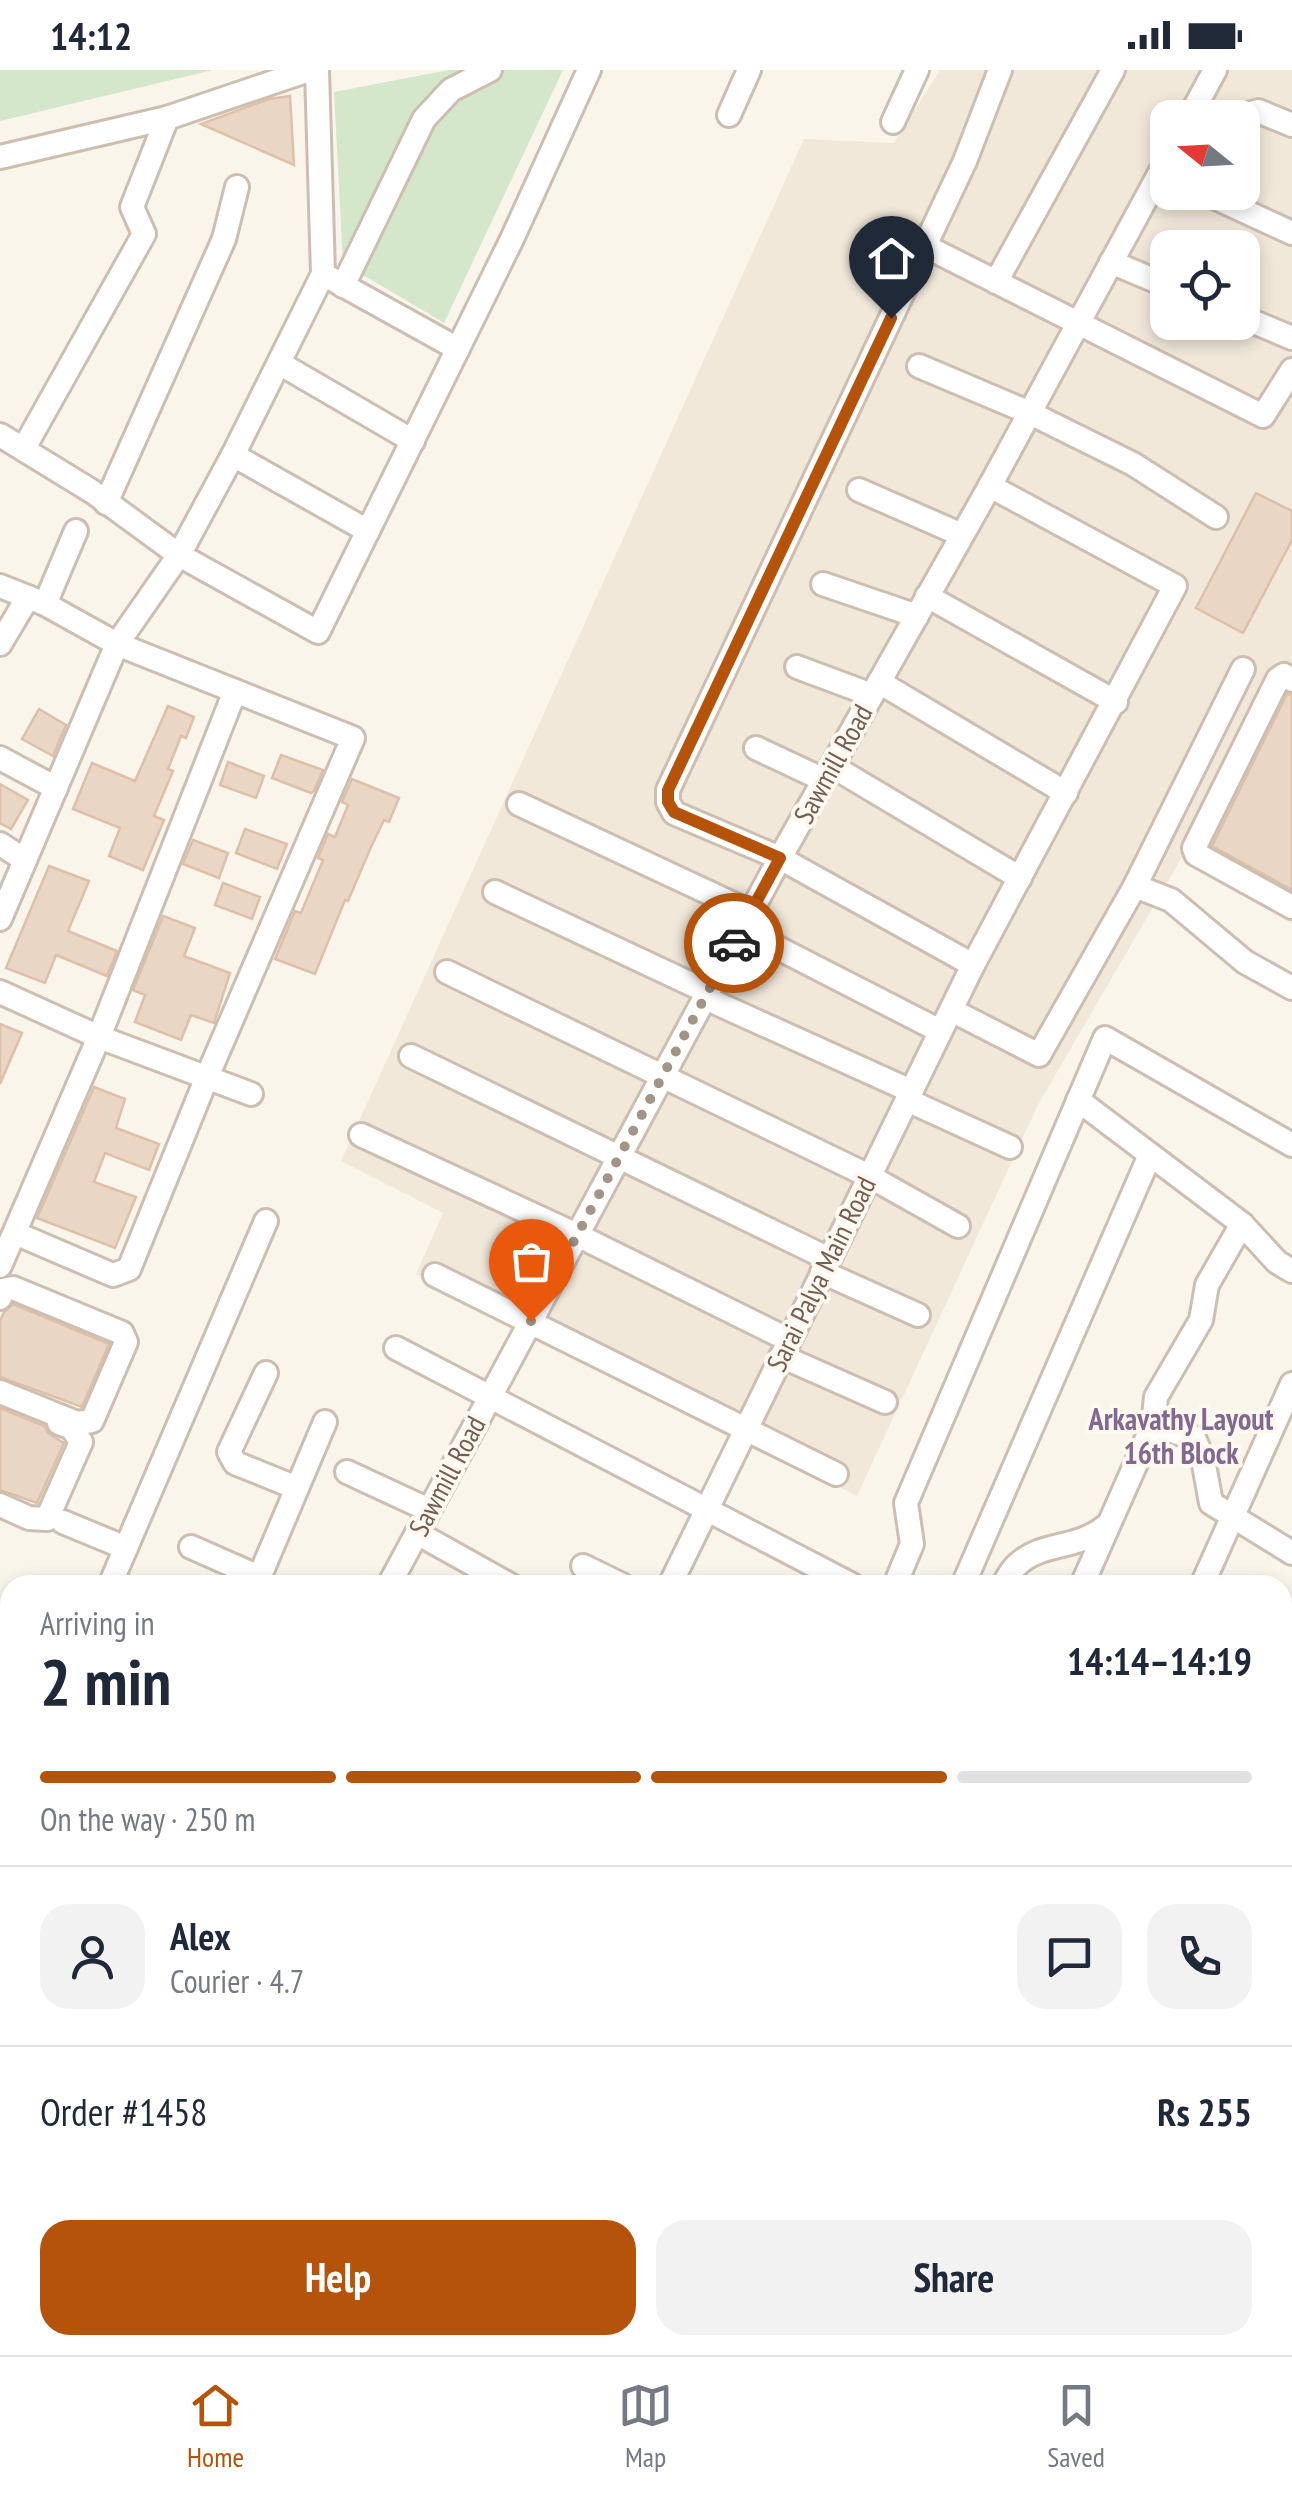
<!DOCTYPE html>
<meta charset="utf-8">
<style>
:root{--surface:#fff;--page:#f2f2f3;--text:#1f2937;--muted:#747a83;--line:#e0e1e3;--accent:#b45309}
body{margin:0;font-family:"PT Sans Narrow",sans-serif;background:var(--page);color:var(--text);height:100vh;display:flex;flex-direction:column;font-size:38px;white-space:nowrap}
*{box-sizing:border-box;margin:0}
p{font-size:32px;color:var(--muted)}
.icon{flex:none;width:55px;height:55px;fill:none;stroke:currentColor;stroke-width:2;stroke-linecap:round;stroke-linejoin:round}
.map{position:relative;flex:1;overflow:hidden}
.details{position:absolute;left:0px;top:1505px;width:1292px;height:780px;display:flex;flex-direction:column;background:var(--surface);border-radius:30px 30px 0 0;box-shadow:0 5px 15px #0003}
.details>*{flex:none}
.needle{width:65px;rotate:288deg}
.tools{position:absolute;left:1150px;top:30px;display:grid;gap:20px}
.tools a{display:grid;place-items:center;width:110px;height:110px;border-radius:20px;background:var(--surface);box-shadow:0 5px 15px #0003;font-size:50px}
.pin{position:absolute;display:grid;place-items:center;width:85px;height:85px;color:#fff;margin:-102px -42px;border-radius:50% 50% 50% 0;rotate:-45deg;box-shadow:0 0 10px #0007}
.pin .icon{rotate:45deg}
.courier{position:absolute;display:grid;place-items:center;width:100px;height:100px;margin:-50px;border:8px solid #b45309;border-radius:50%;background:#fff;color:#222;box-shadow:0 2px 12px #0007}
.headline em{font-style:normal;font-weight:700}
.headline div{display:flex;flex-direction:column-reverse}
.headline{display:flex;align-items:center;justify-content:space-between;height:170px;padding:0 40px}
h1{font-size:65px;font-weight:700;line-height:75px}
.bar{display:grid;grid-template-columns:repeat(4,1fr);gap:15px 10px;align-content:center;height:120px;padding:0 40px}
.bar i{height:12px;border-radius:8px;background:var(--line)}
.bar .selected{background:var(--accent)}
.bar p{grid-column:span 4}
.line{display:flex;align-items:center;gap:25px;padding:0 40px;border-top:2px solid var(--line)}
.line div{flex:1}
.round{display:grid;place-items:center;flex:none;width:105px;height:105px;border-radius:30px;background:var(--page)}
.button{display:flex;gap:20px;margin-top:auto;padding:20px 40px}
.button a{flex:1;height:115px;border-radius:30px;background:var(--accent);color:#fff;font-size:40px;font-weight:700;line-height:115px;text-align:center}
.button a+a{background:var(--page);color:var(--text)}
.status{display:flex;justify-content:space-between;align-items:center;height:70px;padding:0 50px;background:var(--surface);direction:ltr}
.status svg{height:28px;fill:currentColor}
.dock{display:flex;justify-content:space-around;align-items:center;height:140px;border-top:2px solid var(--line);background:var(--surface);font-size:28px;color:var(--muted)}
.dock a{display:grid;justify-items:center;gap:5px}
.dock .selected{color:var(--accent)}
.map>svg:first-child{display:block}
.residential{fill:#f1e8da;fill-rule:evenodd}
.grass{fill:#d4e7cb}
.building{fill:#ead6c4;stroke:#ddc0a8;stroke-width:2.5}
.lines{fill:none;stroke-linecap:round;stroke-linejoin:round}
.street-casing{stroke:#ccbfb2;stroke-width:28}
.street{stroke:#fff;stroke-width:22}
.done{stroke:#a29487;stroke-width:10;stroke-dasharray:0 18}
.route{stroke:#b45309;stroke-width:12}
.labels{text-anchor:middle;stroke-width:8;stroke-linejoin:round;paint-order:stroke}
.street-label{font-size:28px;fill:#735f51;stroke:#fdf9f1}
.neighbourhood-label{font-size:30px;font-weight:bold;fill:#84698e;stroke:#fdf9f1}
</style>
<div class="status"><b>14:12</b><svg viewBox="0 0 49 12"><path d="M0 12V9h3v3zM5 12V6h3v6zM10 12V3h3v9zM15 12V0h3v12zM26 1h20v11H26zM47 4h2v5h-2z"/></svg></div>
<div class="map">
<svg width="1292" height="2285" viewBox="0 0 1292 2285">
<rect width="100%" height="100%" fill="#faf5eb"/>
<path class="residential" d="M940 0H1292V854L1182 787 1038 1035 857 1426 416 1204 443 1143 341 1091 804 69 894 73ZM1168 48H1242V122H1168ZM1168 178H1242V252H1168Z"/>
<g class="grass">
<path d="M0 0H213L0 51Z"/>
<path d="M449 0H563L444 253 343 193 334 22Z"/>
</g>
<g class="building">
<path d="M290 26 294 95 201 54 269 29Z"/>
<path d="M1256 423 1292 441V470L1243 563 1196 538Z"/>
<path d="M1287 624 1292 625V820L1212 776Z"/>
<path d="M168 636 194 647 186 668 181 666 168 699 173 701 154 746 164 750 143 800 109 786 120 758 73 739 92 693 135 711Z"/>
<path d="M39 639 66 655 53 686 22 669Z"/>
<path d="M281 685 323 700 314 721 311 723 272 708Z"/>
<path d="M228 692 264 706 256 728 220 715Z"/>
<path d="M352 709 399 728 389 752 384 750 371 777 348 831 345 830 315 904 275 889 295 841 301 843 323 790 318 788 328 764 335 767 348 735 342 732Z"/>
<path d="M0 714 28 730 11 759 0 753Z"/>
<path d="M245 759 287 774 277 799 236 783Z"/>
<path d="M193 770 228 783 219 808 183 794Z"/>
<path d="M49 796 89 811 68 861 117 881 107 906 56 885 45 913 6 898Z"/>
<path d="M223 813 260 827 252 849 215 835Z"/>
<path d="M163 846 195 858 184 886 230 903 214 953 191 945 181 970 135 952 145 925 133 920Z"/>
<path d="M0 954 22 963 0 1014Z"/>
<path d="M94 1017 125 1029 116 1058 159 1074 149 1100 105 1083 94 1112 136 1127 115 1178 37 1148Z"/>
<path d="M13 1234 109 1274 82 1337 0 1307V1251L4 1242Z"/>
<path d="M0 1338 44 1356 48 1363 64 1373 37 1433 0 1420Z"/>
</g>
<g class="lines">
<defs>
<g id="street">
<path d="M1191 44 1242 46 1258 41 1292 55"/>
<path d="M729 45 749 0"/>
<path d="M1189 48 1215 0"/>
<path d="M893 52 917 0"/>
<path d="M0 87 167 48 309 0"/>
<path d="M1203 122 1292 163"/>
<path d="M925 176 1263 346 1292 300"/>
<path d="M1111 192 1168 216"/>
<path d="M330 208 458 279"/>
<path d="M996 212 1113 0"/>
<path d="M343 216 424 49 451 20 490 0"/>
<path d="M1242 247 1292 268"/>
<path d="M279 293 413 371"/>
<path d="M919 296 1030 343 1133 394 1216 447"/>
<path d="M0 365 93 422 179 485 318 562 512 169 589 0"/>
<path d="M24 378 144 164 132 137 167 48"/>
<path d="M233 385 368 461"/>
<path d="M859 420 962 465"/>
<path d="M106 433 224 169 237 117"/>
<path d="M823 514 917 546"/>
<path d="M0 516 45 534 117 574 353 668 207 1007 129 1199 113 1205 15 1163"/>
<path d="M927 526 1116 632"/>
<path d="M45 534 76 461"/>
<path d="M0 574 28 527"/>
<path d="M797 597 872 625"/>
<path d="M1292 610 1284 605 1278 609 1194 778 1196 784 1292 837"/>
<path d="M879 612 1066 723"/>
<path d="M756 678 824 710"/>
<path d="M0 688 56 718"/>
<path d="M832 696 1020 808"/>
<path d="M519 734 750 842"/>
<path d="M0 774 25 790"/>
<path d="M1135 816 1171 830 1245 892 1292 918"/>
<path d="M495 822 708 922"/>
<path d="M0 849 117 574 179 485 233 385 323 204 317 0"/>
<path d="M741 859 940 961"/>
<path d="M973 895 780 788 674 743 668 732V720L965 91 1000 0"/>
<path d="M447 902 869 1106 958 1156"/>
<path d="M0 922 99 967 251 1024"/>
<path d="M705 928 911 1021"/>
<path d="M951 940 1039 985 1135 816 1243 599"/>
<path d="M411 986 829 1189"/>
<path d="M907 1030 1010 1077"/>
<path d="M1078 1030 1242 1154 1277 1192 1292 1201"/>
<path d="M361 1065 577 1165 789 1270"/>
<path d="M0 1196 99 967 235 621"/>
<path d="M822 1202 918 1245"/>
<path d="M435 1205 836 1404"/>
<path d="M0 1228 3 1220 13 1218 122 1263 126 1272 92 1351 77 1353 0 1322"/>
<path d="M396 1278 852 1515"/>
<path d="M781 1286 885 1332"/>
<path d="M266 1303 229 1382 235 1393 297 1418"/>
<path d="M1153 1355 1194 1368 1203 1389 1211 1433 1292 1483"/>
<path d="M347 1402 429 1440"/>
<path d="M0 1435 29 1448 47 1449 81 1372 72 1358 59 1353"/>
<path d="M63 1452 126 1478"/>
<path d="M417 1463 510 1515"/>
<path d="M191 1477 259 1507"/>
<path d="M583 1496 622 1515"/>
<path d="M110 1515 266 1151"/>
<path d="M256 1515 325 1352"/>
<path d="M389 1515 780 788 990 416 1168 88"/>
<path d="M670 1515 973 895 1175 516 990 416"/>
<path d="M895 1515 912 1474 906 1433 1105 968 1292 1075"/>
<path d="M963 1515 1150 1085"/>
<path d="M1003 1515C1007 1509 1011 1500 1017 1495 1042 1471 1078 1480 1106 1456"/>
<path d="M1082 1515 1153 1355 1156 1327 1201 1250 1207 1215 1242 1154"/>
<path d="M1202 1515 1292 1314"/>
<path d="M0 1595 10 1599"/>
<path d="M1282 1629 1292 1608"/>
<path d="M0 1699 10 1703"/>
<path d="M0 1764 10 1742"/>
<path d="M1282 1869 1292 1878"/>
<path d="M0 1930 10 1934"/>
<path d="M1282 1991 1292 1996"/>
<path d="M0 2018 10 2024"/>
<path d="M0 2121 10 2127"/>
<path d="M1282 2206 1292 2212"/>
<path d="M0 2237 10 2217"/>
<path d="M10 2275 30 2285"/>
<path d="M276 2275 291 2285"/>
<path d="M1211 2275 1226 2285"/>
<path d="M842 2279 853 2285"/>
<path d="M117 2285 122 2275"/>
<path d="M422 2285 426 2275"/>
<path d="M978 2285 983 2275"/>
</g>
</defs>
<use href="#street" class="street-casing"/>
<use href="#street" class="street"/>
</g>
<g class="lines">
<path class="done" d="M531 1251 734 873"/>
<path class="route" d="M734 873 780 788 674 742 668 732V720L891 248"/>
</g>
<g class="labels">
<g class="street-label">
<text transform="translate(833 694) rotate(-61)" y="10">Sawmill Road</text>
<text transform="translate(821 1204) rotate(-64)" y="10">Sarai Palya Main Road</text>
<text transform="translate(447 1406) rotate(-62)" y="10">Sawmill Road</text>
</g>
<g class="neighbourhood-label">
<text x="1181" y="1360">Arkavathy Layout<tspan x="1181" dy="34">16th Block</tspan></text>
</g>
</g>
</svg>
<div class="tools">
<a><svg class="needle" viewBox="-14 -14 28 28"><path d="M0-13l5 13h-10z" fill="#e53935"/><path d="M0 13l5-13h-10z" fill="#747a83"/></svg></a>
<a><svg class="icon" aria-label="locate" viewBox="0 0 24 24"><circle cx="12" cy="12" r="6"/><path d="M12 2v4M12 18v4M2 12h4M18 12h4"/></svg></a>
</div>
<div class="pin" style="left:531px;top:1251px;background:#ea580c"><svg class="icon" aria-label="bag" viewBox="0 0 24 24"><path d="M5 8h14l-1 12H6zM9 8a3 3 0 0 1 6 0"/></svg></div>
<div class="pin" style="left:891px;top:248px;background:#1f2937"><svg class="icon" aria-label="home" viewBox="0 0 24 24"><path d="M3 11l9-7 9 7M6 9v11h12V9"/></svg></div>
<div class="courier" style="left:734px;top:873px"><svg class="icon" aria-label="car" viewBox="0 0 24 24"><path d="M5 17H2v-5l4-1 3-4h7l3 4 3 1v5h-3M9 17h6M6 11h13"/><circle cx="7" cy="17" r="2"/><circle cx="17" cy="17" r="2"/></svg></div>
<section class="details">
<div class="headline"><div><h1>2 min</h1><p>Arriving in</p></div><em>14:14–14:19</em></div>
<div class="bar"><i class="selected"></i><i class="selected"></i><i class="selected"></i><i></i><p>On the way · 250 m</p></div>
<div class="line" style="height:180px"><a class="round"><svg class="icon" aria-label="person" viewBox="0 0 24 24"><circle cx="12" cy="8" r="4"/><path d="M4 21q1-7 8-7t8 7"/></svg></a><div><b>Alex</b><p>Courier · 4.7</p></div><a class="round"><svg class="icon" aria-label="chat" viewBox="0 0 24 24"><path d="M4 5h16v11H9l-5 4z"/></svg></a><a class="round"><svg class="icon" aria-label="phone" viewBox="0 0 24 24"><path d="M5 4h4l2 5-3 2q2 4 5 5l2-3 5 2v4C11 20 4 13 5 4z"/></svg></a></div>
<div class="line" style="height:130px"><div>Order #1458</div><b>Rs 255</b></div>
<div class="button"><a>Help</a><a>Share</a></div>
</section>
</div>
<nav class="dock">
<a class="selected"><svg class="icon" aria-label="home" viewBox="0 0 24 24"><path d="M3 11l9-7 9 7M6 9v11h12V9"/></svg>Home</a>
<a><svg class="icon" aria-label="map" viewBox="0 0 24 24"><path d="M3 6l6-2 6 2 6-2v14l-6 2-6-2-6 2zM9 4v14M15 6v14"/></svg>Map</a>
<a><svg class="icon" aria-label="saved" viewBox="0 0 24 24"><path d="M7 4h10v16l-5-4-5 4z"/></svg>Saved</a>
</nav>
